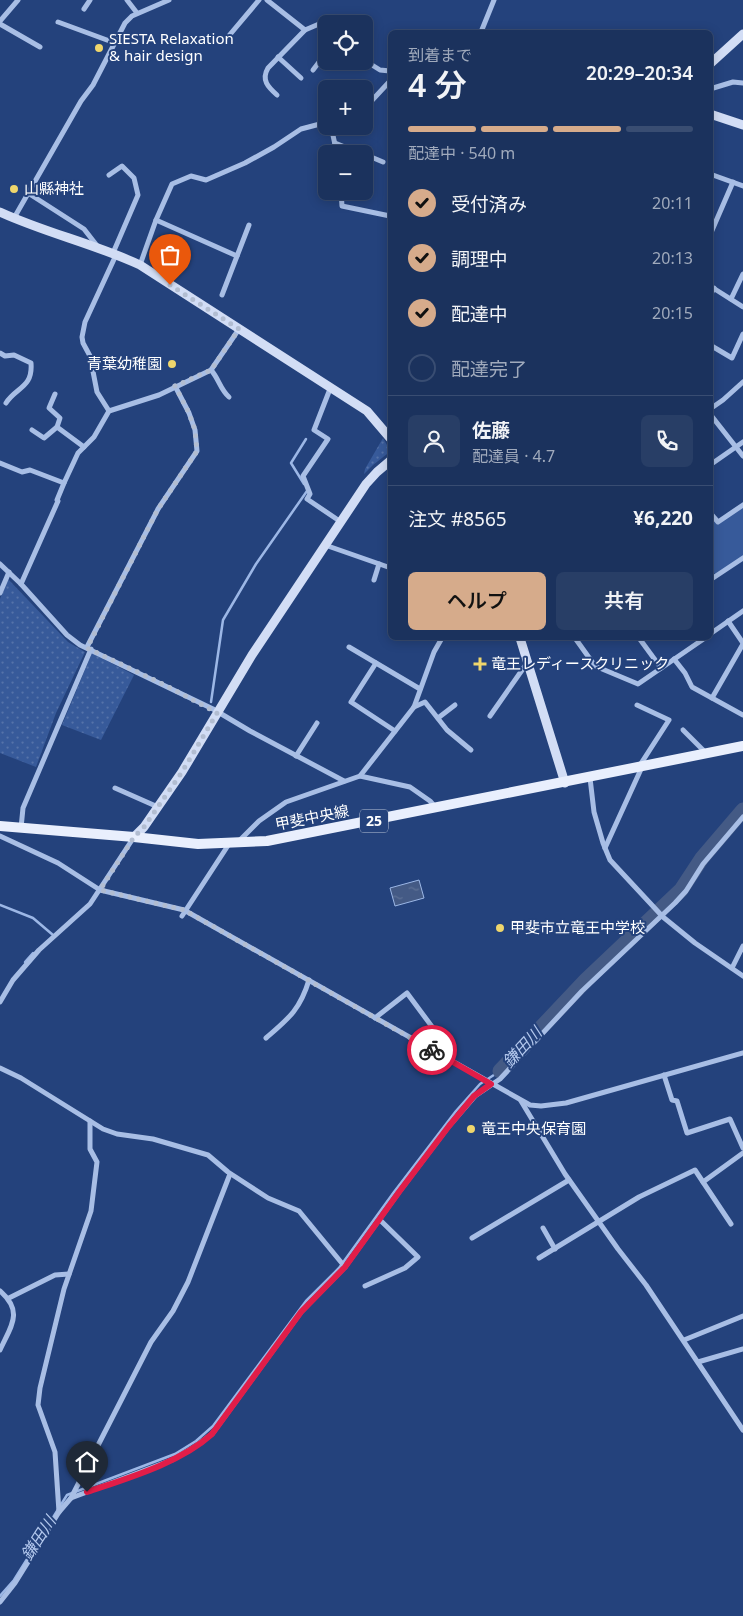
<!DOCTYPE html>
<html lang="ja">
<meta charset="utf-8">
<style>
:root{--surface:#1b325d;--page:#283e66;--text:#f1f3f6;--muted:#a0aabc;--line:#394d72;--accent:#d6ab8b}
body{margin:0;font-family:"Noto Sans","Noto Sans JP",sans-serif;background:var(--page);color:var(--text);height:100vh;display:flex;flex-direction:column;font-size:19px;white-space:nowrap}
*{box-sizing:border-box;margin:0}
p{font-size:16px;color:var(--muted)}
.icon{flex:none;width:28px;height:28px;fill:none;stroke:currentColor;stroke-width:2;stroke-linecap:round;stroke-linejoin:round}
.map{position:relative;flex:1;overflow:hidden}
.details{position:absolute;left:388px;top:30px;width:325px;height:610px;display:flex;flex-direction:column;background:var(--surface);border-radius:8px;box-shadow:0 2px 12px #0003,0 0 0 1px var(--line)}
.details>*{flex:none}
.controls{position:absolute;left:318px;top:15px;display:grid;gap:10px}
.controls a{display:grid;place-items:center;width:55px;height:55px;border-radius:8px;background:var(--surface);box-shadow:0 2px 12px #0003,0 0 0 1px var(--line);font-size:25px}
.pin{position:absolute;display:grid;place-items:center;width:42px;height:42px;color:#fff;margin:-51px -21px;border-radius:50% 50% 50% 0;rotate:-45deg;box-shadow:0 0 5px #0007}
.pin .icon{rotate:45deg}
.courier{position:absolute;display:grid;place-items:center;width:50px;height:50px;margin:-25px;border:4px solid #e11d48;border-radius:50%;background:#fff;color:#222;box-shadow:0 1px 6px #0007}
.head em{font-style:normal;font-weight:600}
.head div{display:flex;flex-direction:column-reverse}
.head{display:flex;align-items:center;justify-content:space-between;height:85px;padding:0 20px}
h1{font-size:32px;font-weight:600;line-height:38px}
.bar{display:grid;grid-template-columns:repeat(4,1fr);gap:8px 5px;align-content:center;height:60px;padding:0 20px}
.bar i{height:6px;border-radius:4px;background:var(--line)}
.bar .selected{background:var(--accent)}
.bar p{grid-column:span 4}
.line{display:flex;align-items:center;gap:12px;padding:0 20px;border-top:1px solid var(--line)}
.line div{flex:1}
.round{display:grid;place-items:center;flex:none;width:52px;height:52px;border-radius:8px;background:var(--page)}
ol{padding:0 20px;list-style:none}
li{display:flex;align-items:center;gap:15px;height:55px}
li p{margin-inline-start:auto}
li .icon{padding:5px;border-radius:50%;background:var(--accent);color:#111;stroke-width:4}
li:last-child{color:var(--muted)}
li i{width:28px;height:28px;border:2px solid var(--line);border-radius:50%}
.primary-button{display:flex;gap:10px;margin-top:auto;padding:10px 20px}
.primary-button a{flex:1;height:58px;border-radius:8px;background:var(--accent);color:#111;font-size:20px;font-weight:600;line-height:58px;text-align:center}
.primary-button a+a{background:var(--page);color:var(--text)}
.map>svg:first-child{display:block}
.grass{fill:url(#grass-dots)}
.park{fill:#375a9a}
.water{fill:url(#water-ripples);stroke:#9cb7e6}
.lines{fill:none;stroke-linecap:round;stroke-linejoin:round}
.stream{stroke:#9cb7e6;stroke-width:2.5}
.river{stroke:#445a85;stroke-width:15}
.street{stroke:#a8bee5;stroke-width:5}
.secondary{stroke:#d2ddf5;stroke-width:9}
.primary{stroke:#e9effd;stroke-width:10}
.done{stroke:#b2bdd1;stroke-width:5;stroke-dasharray:0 9}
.route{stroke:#e11d48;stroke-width:6}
.poi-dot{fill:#efd66c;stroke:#24427c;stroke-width:2}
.labels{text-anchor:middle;stroke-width:4;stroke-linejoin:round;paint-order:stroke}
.shield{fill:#24427c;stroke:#bdc6d8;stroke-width:1}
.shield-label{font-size:14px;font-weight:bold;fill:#fff}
.poi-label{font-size:15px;fill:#fff;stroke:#24427c;text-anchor:start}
.street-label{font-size:15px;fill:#fff;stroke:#24427c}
.water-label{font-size:16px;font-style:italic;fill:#b3c8ed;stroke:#24427c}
</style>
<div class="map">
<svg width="743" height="1616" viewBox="0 0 743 1616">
<defs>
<pattern id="grass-dots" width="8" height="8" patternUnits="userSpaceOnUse" patternTransform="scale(1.25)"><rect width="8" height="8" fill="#375a9a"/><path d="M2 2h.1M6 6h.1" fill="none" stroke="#5573a9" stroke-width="1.8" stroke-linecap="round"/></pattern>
<pattern id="water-ripples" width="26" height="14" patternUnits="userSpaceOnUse" patternTransform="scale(1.25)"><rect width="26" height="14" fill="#445a85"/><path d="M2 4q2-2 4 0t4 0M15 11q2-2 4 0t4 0" fill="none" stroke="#607397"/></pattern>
</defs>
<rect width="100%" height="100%" fill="#24427c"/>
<g class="grass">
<path d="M383 438 387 445V454L373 465 364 474 365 469Z"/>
<path d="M8 579 68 642 85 652 56 713 36 767 0 753V599Z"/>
<path d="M92 653 134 675 101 740 62 725Z"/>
</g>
<path class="park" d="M743 506V556L716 575 710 568V518L717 523Z"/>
<path class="water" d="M419 880 424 898 395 906 390 888Z"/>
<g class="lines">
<g class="stream">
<path d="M304 484 291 463 306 439"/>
<path d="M211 702 223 620 256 564 307 491"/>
<path d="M0 905 33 918 53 935"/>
<path d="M25 962 33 953"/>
<path d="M0 1596 14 1580 67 1495 175 1454 196 1441 213 1426 306 1301 339 1268 394 1192 456 1111 480 1084 500 1071"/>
</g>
<path class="river" d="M500 1071 586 980 681 890 702 858 743 810"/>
<g class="street">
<path d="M127 0 137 13"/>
<path d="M267 0 305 30 319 24 326 30"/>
<path d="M84 9 90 0"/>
<path d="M0 21 18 0"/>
<path d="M58 22 115 43"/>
<path d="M0 24 40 47"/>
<path d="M481 32 494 0"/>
<path d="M227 38 259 0"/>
<path d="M278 57 301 78"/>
<path d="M364 60 380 70 390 71"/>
<path d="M313 70 326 53"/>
<path d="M710 89 733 82 743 83"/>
<path d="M277 95C268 87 261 80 268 68L305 30"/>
<path d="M364 109 390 81"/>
<path d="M331 126 337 154"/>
<path d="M335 143 362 154"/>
<path d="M364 154 383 162"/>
<path d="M710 174 743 186"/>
<path d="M109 175 122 166 134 178 138 195 113 253"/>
<path d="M341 191 342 206 390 216"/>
<path d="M28 193 84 229 98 247"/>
<path d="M14 218 81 101 93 85 125 23 132 16 169 0"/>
<path d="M156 220 237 256"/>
<path d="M710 235 733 182"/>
<path d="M140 265 156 220 172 184 191 176 206 180 245 163 274 147 301 129 320 124 326 125"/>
<path d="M710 286 743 307"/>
<path d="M222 295 249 225"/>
<path d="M710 296 714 288"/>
<path d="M731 299 743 274"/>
<path d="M710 345 732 358 743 334"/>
<path d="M0 353 5 356 14 355 31 363C33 388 16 387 6 403"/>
<path d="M211 370C219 379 220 389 229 397"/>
<path d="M330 389 314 430 328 439 303 476 310 494 307 499 341 522"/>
<path d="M55 394 49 408 60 418 57 427"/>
<path d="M710 409 723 400 743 382"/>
<path d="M109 411 97 392 90 356 83 343 82 337 85 322 116 255"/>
<path d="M710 414 743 456"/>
<path d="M32 430 44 438 57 427 84 447"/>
<path d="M0 463 22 472 30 470 64 483 78 453 94 437 109 411 159 395 211 370 239 329"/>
<path d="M710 465 743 442"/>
<path d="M710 514H711L718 522 743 505"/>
<path d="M325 545 388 567"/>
<path d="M0 564 21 584 67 635 80 645 213 709 250 731 344 781"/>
<path d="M374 580 379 564"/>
<path d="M710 580 743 558"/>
<path d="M21 584 58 501 57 500 64 483"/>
<path d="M0 593 9 572"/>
<path d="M728 621 743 643"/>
<path d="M710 634 743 611"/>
<path d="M575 638 595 666 638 684 705 638"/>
<path d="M639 638 661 668"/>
<path d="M87 647 158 509 197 451 195 430 189 413 175 386"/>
<path d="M349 647 420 689"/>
<path d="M674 659 685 673 692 687 743 715"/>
<path d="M376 663 351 702 395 731"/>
<path d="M712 698 743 644"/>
<path d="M637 705 669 720 640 765"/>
<path d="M414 707 425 702 447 730 471 750"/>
<path d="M490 716 527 663"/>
<path d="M438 718 455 705"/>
<path d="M683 730 707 754"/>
<path d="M296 756 317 723"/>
<path d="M360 776 410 787 430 801 436 808"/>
<path d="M590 778 594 812 603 843 610 860 663 917 695 943 743 976"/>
<path d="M115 788 158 807"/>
<path d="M21 828 23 808 91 649"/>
<path d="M0 836 58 863 100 890 184 910 530 1105 541 1106 566 1103 743 1053"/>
<path d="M239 841 259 821 286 802 360 776 414 707 434 652 442 638"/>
<path d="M605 848 642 767"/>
<path d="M182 916 229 844"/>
<path d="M732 968 743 946"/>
<path d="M0 1002 13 980 39 950 90 904 134 837"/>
<path d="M375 1018 407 993 433 1028 414 1040"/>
<path d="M266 1038C288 1019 300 1010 309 980"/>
<path d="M0 1068 21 1078 103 1129 117 1134 153 1139 208 1155 228 1172 268 1198 299 1211 345 1267"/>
<path d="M664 1075 672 1100 677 1101 687 1133 730 1119 743 1148"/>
<path d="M521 1101 565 1174 618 1249 646 1285 743 1430"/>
<path d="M703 1182 743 1153"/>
<path d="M543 1228 555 1249"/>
<path d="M472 1238 569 1180"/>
<path d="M539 1258 639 1197 695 1170 731 1224"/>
<path d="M365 1286 405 1268 418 1257 379 1219"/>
<path d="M0 1291C24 1312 11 1326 0 1350"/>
<path d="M9 1298 55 1275 69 1274"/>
<path d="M684 1340 743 1316"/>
<path d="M698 1362 743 1349"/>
<path d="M71 1498 151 1342 173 1311 188 1282 230 1174"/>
<path d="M59 1512 55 1452 38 1405 40 1388 64 1289 91 1211 97 1162 90 1149V1121"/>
<path d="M0 1602 15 1583 59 1512 71 1498 172 1460 193 1448 212 1434 301 1312 345 1267 399 1192 449 1126 475 1096 500 1079 582 991 675 903 686 891 703 864 743 817"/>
</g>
<g class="secondary">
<path d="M710 64 743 34"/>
<path d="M710 114 743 125"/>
<path d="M0 212C46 233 95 244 140 265L367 411 390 438"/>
<path d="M520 638 565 783"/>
<path d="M134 837 144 827 182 772 252 655 366 484 377 472 390 461"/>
</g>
<path class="primary" d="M0 826 134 837 198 844 267 841 743 746"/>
</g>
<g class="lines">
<path class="done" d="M170 285 239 329 211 370 175 386 189 413 195 430 197 451 158 509 87 648 165 685 217 713 182 772 144 827 134 837 100 890 184 910 432 1050"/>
<path class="route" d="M87 1492C128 1478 180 1463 212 1434L301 1312 345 1267 399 1192 449 1126 474 1096 491 1084 432 1050"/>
</g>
<g class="poi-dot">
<circle cx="99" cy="48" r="5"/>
<circle cx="14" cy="189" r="5"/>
<circle cx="172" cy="364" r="5"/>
<path d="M477.5 656.5h5v5h5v5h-5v5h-5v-5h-5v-5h5z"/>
<circle cx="500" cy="928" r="5"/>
<circle cx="471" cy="1129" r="5"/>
</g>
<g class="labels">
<rect class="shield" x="360" y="809.5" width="28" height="23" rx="4"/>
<g class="shield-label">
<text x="374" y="826">25</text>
</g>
<g class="poi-label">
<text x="109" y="44">SIESTA Relaxation<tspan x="109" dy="17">&amp; hair design</tspan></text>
<text x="24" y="194">山縣神社</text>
<text x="162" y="369" text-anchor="end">青葉幼稚園</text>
<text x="491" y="669">竜王レディースクリニック</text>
<text x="510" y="933">甲斐市立竜王中学校</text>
<text x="481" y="1134">竜王中央保育園</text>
</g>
<g class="street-label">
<text transform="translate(312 818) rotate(-11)" y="5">甲斐中央線</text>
</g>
<g class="water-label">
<text transform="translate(522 1047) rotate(-47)" y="6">鎌田川</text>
<text transform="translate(38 1538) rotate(-57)" y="6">鎌田川</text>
</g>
</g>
</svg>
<div class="controls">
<a><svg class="icon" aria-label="locate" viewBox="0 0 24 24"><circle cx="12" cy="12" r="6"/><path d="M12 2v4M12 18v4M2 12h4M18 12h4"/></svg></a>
<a>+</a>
<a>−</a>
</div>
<div class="pin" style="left:170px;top:285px;background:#ea580c"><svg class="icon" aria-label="bag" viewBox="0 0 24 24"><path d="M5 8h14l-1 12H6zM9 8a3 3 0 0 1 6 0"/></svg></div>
<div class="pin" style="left:87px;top:1492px;background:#1f2937"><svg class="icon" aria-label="home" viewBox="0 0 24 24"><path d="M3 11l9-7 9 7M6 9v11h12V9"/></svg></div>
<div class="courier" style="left:432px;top:1050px"><svg class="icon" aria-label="bike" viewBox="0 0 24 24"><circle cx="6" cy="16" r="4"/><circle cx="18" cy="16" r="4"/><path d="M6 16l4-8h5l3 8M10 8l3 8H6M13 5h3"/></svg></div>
<section class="details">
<div class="head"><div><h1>4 分</h1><p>到着まで</p></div><em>20:29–20:34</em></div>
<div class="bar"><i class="selected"></i><i class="selected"></i><i class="selected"></i><i></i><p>配達中 · 540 m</p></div>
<ol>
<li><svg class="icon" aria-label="check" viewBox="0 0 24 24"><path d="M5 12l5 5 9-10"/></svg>受付済み<p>20:11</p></li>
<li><svg class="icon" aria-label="check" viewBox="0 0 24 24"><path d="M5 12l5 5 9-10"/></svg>調理中<p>20:13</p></li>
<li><svg class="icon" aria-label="check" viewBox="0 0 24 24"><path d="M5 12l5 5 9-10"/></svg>配達中<p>20:15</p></li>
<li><i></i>配達完了</li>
</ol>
<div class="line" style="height:90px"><a class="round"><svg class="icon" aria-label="person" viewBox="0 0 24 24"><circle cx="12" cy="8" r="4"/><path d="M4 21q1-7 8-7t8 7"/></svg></a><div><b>佐藤</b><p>配達員 · 4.7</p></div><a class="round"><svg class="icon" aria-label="phone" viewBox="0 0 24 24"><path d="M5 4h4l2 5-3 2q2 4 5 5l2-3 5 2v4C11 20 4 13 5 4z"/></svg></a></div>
<div class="line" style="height:65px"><div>注文 #8565</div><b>¥6,220</b></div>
<div class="primary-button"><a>ヘルプ</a><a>共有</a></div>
</section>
</div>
